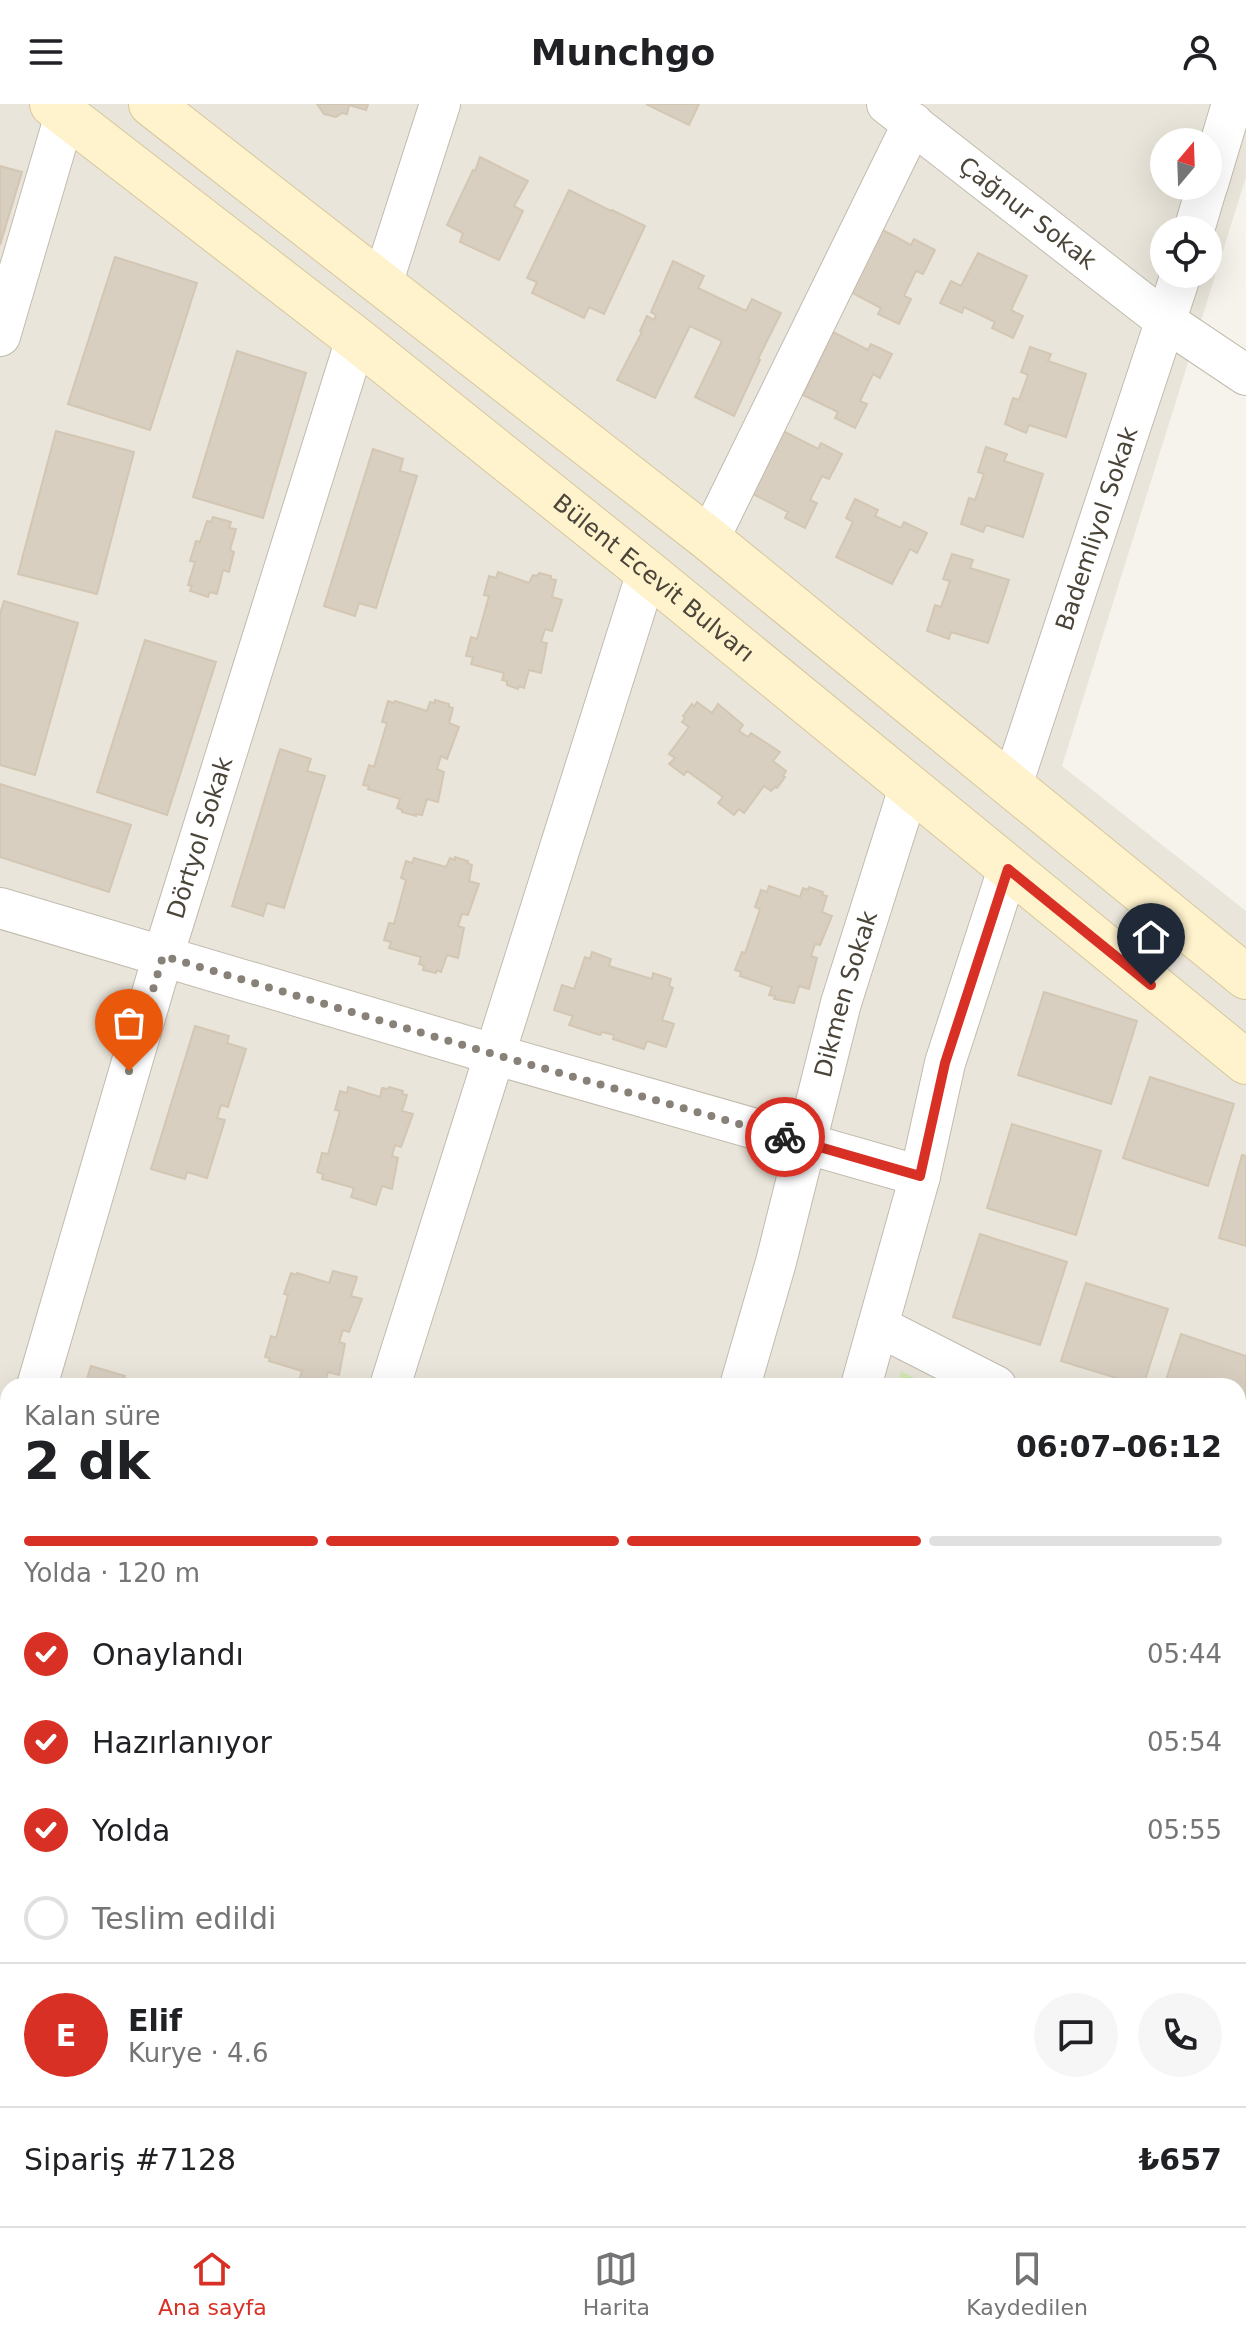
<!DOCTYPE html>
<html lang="tr">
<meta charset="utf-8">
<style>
:root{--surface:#fff;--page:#f6f6f6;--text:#202124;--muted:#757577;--line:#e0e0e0;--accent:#d93025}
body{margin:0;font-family:"DejaVu Sans",sans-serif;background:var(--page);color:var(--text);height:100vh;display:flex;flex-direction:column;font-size:30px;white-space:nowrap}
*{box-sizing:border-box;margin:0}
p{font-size:26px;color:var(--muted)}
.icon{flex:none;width:44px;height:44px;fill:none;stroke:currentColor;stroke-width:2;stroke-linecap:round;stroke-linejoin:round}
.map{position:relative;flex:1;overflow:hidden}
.sheet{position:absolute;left:0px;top:1274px;width:1246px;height:848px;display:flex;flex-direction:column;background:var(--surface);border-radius:24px 24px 0 0;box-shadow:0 8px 32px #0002}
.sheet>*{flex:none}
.needle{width:52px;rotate:19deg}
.tools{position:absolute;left:1150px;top:24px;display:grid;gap:16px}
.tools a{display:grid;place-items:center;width:72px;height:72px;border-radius:50%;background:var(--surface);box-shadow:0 8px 32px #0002;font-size:40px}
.pin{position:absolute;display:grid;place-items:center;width:68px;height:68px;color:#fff;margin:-82px -34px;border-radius:50% 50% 50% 0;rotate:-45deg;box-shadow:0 0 8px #0007}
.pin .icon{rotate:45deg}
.courier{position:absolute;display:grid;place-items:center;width:80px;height:80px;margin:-40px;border:6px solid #d93025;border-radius:50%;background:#fff;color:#222;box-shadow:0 2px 10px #0007}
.summary em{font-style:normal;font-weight:600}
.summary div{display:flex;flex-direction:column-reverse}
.summary{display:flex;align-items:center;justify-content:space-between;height:136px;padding:0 24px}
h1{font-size:52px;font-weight:600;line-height:60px}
.bar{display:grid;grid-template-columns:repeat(4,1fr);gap:12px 8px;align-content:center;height:96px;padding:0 24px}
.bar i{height:10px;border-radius:6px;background:var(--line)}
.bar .on{background:var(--accent)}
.bar p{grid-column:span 4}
.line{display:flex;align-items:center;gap:20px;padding:0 24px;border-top:2px solid var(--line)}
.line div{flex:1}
.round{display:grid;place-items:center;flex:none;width:84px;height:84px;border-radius:42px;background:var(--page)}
ol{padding:0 24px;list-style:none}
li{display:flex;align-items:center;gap:24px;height:88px}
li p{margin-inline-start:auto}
li .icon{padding:8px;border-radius:50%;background:var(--accent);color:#fff;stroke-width:4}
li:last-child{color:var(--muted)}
li i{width:44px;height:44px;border:4px solid var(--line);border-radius:50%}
header{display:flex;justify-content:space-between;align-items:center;height:104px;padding:0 24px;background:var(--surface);font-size:36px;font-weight:600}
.menu{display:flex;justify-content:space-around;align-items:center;height:112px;border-top:2px solid var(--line);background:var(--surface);font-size:22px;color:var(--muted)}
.menu a{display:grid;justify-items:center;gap:4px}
.menu .on{color:var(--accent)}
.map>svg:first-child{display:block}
.residential{fill:#eae5da;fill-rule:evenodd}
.education{fill:#efe8d6}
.green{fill:#d2eab5}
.water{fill:#a9d4f2}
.building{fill:#d8cfc1;stroke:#d3c7b4;stroke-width:2}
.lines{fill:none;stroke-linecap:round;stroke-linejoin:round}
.street-casing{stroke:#c2bbae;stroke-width:42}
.secondary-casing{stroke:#d6c79b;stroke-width:46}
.street{stroke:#fff;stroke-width:40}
.secondary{stroke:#fff3cd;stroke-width:44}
.tram{stroke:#9a9a9a;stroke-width:2}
.done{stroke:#878178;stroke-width:8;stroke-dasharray:0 14.4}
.route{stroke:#d93025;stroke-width:10}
.labels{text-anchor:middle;stroke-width:6;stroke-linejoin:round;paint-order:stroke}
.street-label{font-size:24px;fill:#4b4439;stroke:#fff}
</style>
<header><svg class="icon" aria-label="menu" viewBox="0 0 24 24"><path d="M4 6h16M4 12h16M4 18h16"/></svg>Munchgo<svg class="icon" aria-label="person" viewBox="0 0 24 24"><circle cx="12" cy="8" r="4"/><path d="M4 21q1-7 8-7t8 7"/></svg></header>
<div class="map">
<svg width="1246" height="2122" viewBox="0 0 1246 2122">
<rect width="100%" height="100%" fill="#f6f3ec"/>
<path class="residential" d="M0 0H1246V73L1062 662 1246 807V2122H0ZM1164 38H1208V82H1164ZM1164 126H1208V170H1164ZM8 1282H1238V2114H8Z"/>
<path class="education" d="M173 2114H443L441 2122H197Z"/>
<g class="green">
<path d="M901 1267 930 1282H897Z"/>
<path d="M1238 1445 1246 1449V1778L1238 1776Z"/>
<path d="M0 1519 8 1521V1602L0 1600Z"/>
<path d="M1238 1894 1246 1897V1969L1238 1966Z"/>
<path d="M492 2114H537L534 2122H489Z"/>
</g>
<path class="water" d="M894 2114H916L948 2122H892Z"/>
<g class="building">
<path d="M317 0H368L366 6 349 1 347 10 342 9 336 13 324 10Z"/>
<path d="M646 0H699L689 21Z"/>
<path d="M480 53 528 77 514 102 523 107 499 156 460 138 463 129 447 121 473 66 475 67Z"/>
<path d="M0 62 22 68 0 141Z"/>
<path d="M569 86 611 107 612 106 645 122 604 210 589 203 584 214 532 189 537 178 527 174Z"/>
<path d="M877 123 911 141 914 135 935 146 923 170 916 167 904 192 911 195 899 220 878 210 881 204 847 186Z"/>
<path d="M978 149 1027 172 1011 206 1023 212 1013 234 992 224 995 218 964 203 962 209 940 199 951 177 961 182Z"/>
<path d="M115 153 197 179 150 326 68 300Z"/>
<path d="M673 157 704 172 698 184 746 207 752 195 781 209 758 255 760 256 734 312 695 293 722 237 690 222 655 294 617 276 642 228 640 227 647 212 654 216 656 211 651 208Z"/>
<path d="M833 228 868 246 871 240 892 250 880 274 873 270 860 297 867 300 855 324 835 314 838 308 803 291Z"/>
<path d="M1030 243 1051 250 1048 257 1086 270 1066 333 1029 321 1026 329 1005 320 1013 294 1019 296 1028 271 1021 268Z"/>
<path d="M237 247 306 269 263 414 193 393Z"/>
<path d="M56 327 134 348 97 490 18 470Z"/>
<path d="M783 327 818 345 821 339 842 350 829 375 822 372 810 396 817 399 805 424 785 414 788 408 753 390Z"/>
<path d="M986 343 1007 350 1004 357 1043 370 1023 433 986 421 983 428 961 420 969 394 975 396 984 370 978 368Z"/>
<path d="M373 345 403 355 400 367 417 372 376 504 359 499 355 512 324 502Z"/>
<path d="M855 395 878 406 875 412 901 424 904 418 927 429 917 449 910 445 892 480 836 453 853 418 846 414Z"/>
<path d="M213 413 231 418 229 424 236 425 230 446 234 448 229 468 223 466 217 490 210 488 208 493 190 487 192 482 188 481 195 458 190 457 196 437 200 438 207 417 211 418Z"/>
<path d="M952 450 973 456 970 464 1009 476 988 539 951 528 949 535 927 527 935 501 941 503 950 477 943 475Z"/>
<path d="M498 468 529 479 533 471 537 472 539 469 551 472V475L556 476 552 493 562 496 552 527 545 525 541 538 547 539 541 569 529 566 524 584 519 582 518 585 507 581V577L502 576 504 569 471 560 473 553 466 552 471 533 477 535 489 492 484 491 489 472 496 474Z"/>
<path d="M4 497 78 519 35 671 0 661V510Z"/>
<path d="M145 536 216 558 167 711 97 688Z"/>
<path d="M435 596 449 600V603L453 604 449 619 459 623 447 655 441 652 437 665 444 668 438 698 427 695 422 711 416 710V712L402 708V706L397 704 400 695 368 685 369 682 363 681 369 661 374 663 387 619 382 618 388 597 394 599 395 597 427 607 430 598 435 599Z"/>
<path d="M697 598 712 609 718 600 743 621 739 627 748 633 751 629 780 648 773 657 786 667 783 672 785 673 777 684 775 683 771 687 764 682 744 709 739 705 734 711 718 699 723 693 687 667 684 671 669 660 675 654 669 650 689 623 682 618 685 614 683 612 692 600 694 603Z"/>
<path d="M280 645 311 655 307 667 325 672 284 804 267 799 263 812 232 802Z"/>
<path d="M0 680 131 721 109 788 0 753Z"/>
<path d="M455 753 468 757 467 759 472 761 469 777 479 780 468 811 462 810 458 822 464 824 458 854 447 851 441 868 437 866 436 869 423 866 424 862 419 860 421 853 389 844 391 838 384 836 389 819 394 820 406 776 401 774 406 757 412 759 414 754 446 763 450 754 455 756Z"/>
<path d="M769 782 800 793 803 784 808 786 809 783 823 788 822 791 827 792 822 808 832 812 820 841 815 840 811 852 817 854 809 885 799 882 794 899 774 895 775 892 769 891 772 883 740 872 741 868 735 866 742 848 745 849 760 805 755 803 761 786 767 788Z"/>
<path d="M592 848 611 855 609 862 652 875 653 869 671 875 669 882 673 884 662 916 674 920 666 943 647 937 644 945 613 935 614 931 602 928 600 931 569 921 573 912 554 906 562 881 574 885 585 853 590 855Z"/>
<path d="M1044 888 1137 917 1111 1000 1018 971Z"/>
<path d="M195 922 229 932 227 939 246 945 228 1003 221 1001 217 1014 225 1016 207 1074 187 1068 185 1075 151 1065Z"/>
<path d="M1150 973 1234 1000 1208 1082 1123 1054Z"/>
<path d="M348 983 380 993 382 984 388 985 389 983 403 987 402 990 407 991 402 1007 413 1010 401 1043 395 1041 392 1052 398 1054 392 1085 382 1082 376 1101 351 1093 354 1084 322 1075 323 1070 317 1068 322 1049 328 1050 340 1007 335 1006 340 987 347 989Z"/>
<path d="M1012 1020 1101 1047 1076 1131 987 1104Z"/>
<path d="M1242 1051 1246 1052V1142L1219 1134Z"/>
<path d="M980 1130 1067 1158 1040 1241 953 1213Z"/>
<path d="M333 1167 357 1173 351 1192 362 1195 349 1228 343 1226 339 1238 345 1240 339 1271 328 1268 324 1282H310L299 1276 302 1267 269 1257 270 1254 265 1253 271 1232 276 1234 288 1191 284 1190 291 1169 296 1171 297 1169 329 1179Z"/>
<path d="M1086 1179 1168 1205 1143 1282 1061 1257Z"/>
<path d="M1181 1230 1246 1252V1328L1243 1336 1238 1334V1282H1164Z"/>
<path d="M91 1262 125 1272 122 1279 132 1282H85Z"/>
<path d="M698 2114H803L801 2122H695Z"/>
<path d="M1025 2114H1068L1065 2122H1047Z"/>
<path d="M1116 2114H1213L1210 2122H1113Z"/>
</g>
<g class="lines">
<defs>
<g id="street">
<path id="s1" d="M887 0 1167 218 1246 271"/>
<path d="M1208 80 1232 0"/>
<path d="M1194 126 1207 82"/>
<path d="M382 180 440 0"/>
<path d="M0 232 65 11"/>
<path d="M709 435 913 19"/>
<path id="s2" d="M1012 681 1181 170"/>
<path d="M0 804 493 950 920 1072"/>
<path d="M878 1222 996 1282"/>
<path id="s3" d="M37 1282 163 852 356 235"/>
<path d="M390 1282 647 468"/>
<path id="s4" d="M740 1282 776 1158 841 899 909 684"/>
<path d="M861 1282 920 1072 945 959 1008 765"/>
<path d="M0 1406 8 1379"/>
<path d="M1238 1407 1246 1411"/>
<path d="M0 1457 8 1459"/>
<path d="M0 1507 8 1509"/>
<path d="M0 1631 8 1633"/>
<path d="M1238 1834 1246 1836"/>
<path d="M1238 1885 1246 1888"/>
<path d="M1238 1996 1246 1999"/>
<path d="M0 2100 8 2103"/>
<path d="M42 2114 67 2122"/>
<path d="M123 2122 126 2114"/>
<path d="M471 2122 474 2114"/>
<path d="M576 2122 579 2114"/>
</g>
<g id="secondary">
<path id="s5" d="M52 0 356 235 647 468 1246 958"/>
<path d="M151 0 709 435 1246 873"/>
</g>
</defs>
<use href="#street" class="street-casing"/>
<use href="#secondary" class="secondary-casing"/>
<use href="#street" class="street"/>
<use href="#secondary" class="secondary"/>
<g class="tram">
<path d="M0 1480 8 1482"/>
<path d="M1238 1857 1246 1859"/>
</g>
</g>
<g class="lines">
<path class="done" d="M129 967 163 852 493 950 785 1033"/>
<path class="route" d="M785 1033 920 1072 945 959 1008 765 1151 881"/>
</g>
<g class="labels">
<g class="street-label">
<text dy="8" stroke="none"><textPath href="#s1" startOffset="178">Çağnur Sokak</textPath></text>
<text dy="8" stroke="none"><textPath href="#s2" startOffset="270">Bademliyol Sokak</textPath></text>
<text dy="8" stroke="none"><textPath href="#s5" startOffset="766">Bülent Ecevit Bulvarı</textPath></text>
<text dy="8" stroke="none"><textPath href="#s3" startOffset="572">Dörtyol Sokak</textPath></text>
<text dy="8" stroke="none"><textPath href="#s4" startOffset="406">Dikmen Sokak</textPath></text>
</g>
</g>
</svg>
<div class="tools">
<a><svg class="needle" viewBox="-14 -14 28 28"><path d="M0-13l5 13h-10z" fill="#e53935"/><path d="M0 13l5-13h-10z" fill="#757577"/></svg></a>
<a><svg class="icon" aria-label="locate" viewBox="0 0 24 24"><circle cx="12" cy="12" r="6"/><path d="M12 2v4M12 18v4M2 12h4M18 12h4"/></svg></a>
</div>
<div class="pin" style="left:129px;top:967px;background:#ea580c"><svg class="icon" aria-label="bag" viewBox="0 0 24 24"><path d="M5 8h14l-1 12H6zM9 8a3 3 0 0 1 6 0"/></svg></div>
<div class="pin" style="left:1151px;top:881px;background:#1f2937"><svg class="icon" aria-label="home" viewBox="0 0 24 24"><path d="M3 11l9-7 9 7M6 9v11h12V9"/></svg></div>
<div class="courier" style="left:785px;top:1033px"><svg class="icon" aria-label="bike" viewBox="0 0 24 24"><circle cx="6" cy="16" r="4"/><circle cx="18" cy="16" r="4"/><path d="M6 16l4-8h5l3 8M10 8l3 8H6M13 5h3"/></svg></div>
<section class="sheet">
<div class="summary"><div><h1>2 dk</h1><p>Kalan süre</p></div><em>06:07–06:12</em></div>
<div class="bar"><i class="on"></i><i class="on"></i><i class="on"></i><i></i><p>Yolda · 120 m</p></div>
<ol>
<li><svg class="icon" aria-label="check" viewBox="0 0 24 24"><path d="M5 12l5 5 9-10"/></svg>Onaylandı<p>05:44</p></li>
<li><svg class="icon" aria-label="check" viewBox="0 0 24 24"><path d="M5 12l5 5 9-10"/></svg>Hazırlanıyor<p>05:54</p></li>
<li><svg class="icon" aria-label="check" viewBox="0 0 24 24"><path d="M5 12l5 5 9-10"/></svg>Yolda<p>05:55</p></li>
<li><i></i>Teslim edildi</li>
</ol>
<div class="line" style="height:144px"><b class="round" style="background:var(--accent);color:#fff">E</b><div><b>Elif</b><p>Kurye · 4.6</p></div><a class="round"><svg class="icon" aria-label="chat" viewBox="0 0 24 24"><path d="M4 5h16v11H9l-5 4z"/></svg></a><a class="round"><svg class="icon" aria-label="phone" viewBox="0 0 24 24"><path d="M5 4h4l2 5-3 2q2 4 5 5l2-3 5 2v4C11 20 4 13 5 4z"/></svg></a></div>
<div class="line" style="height:104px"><div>Sipariş #7128</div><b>₺657</b></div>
</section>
</div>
<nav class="menu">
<a class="on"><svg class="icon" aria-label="home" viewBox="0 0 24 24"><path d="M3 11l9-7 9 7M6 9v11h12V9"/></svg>Ana sayfa</a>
<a><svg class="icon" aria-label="map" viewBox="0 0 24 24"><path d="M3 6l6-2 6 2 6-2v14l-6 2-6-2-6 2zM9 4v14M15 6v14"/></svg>Harita</a>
<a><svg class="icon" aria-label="saved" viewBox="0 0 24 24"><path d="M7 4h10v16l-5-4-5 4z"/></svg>Kaydedilen</a>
</nav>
